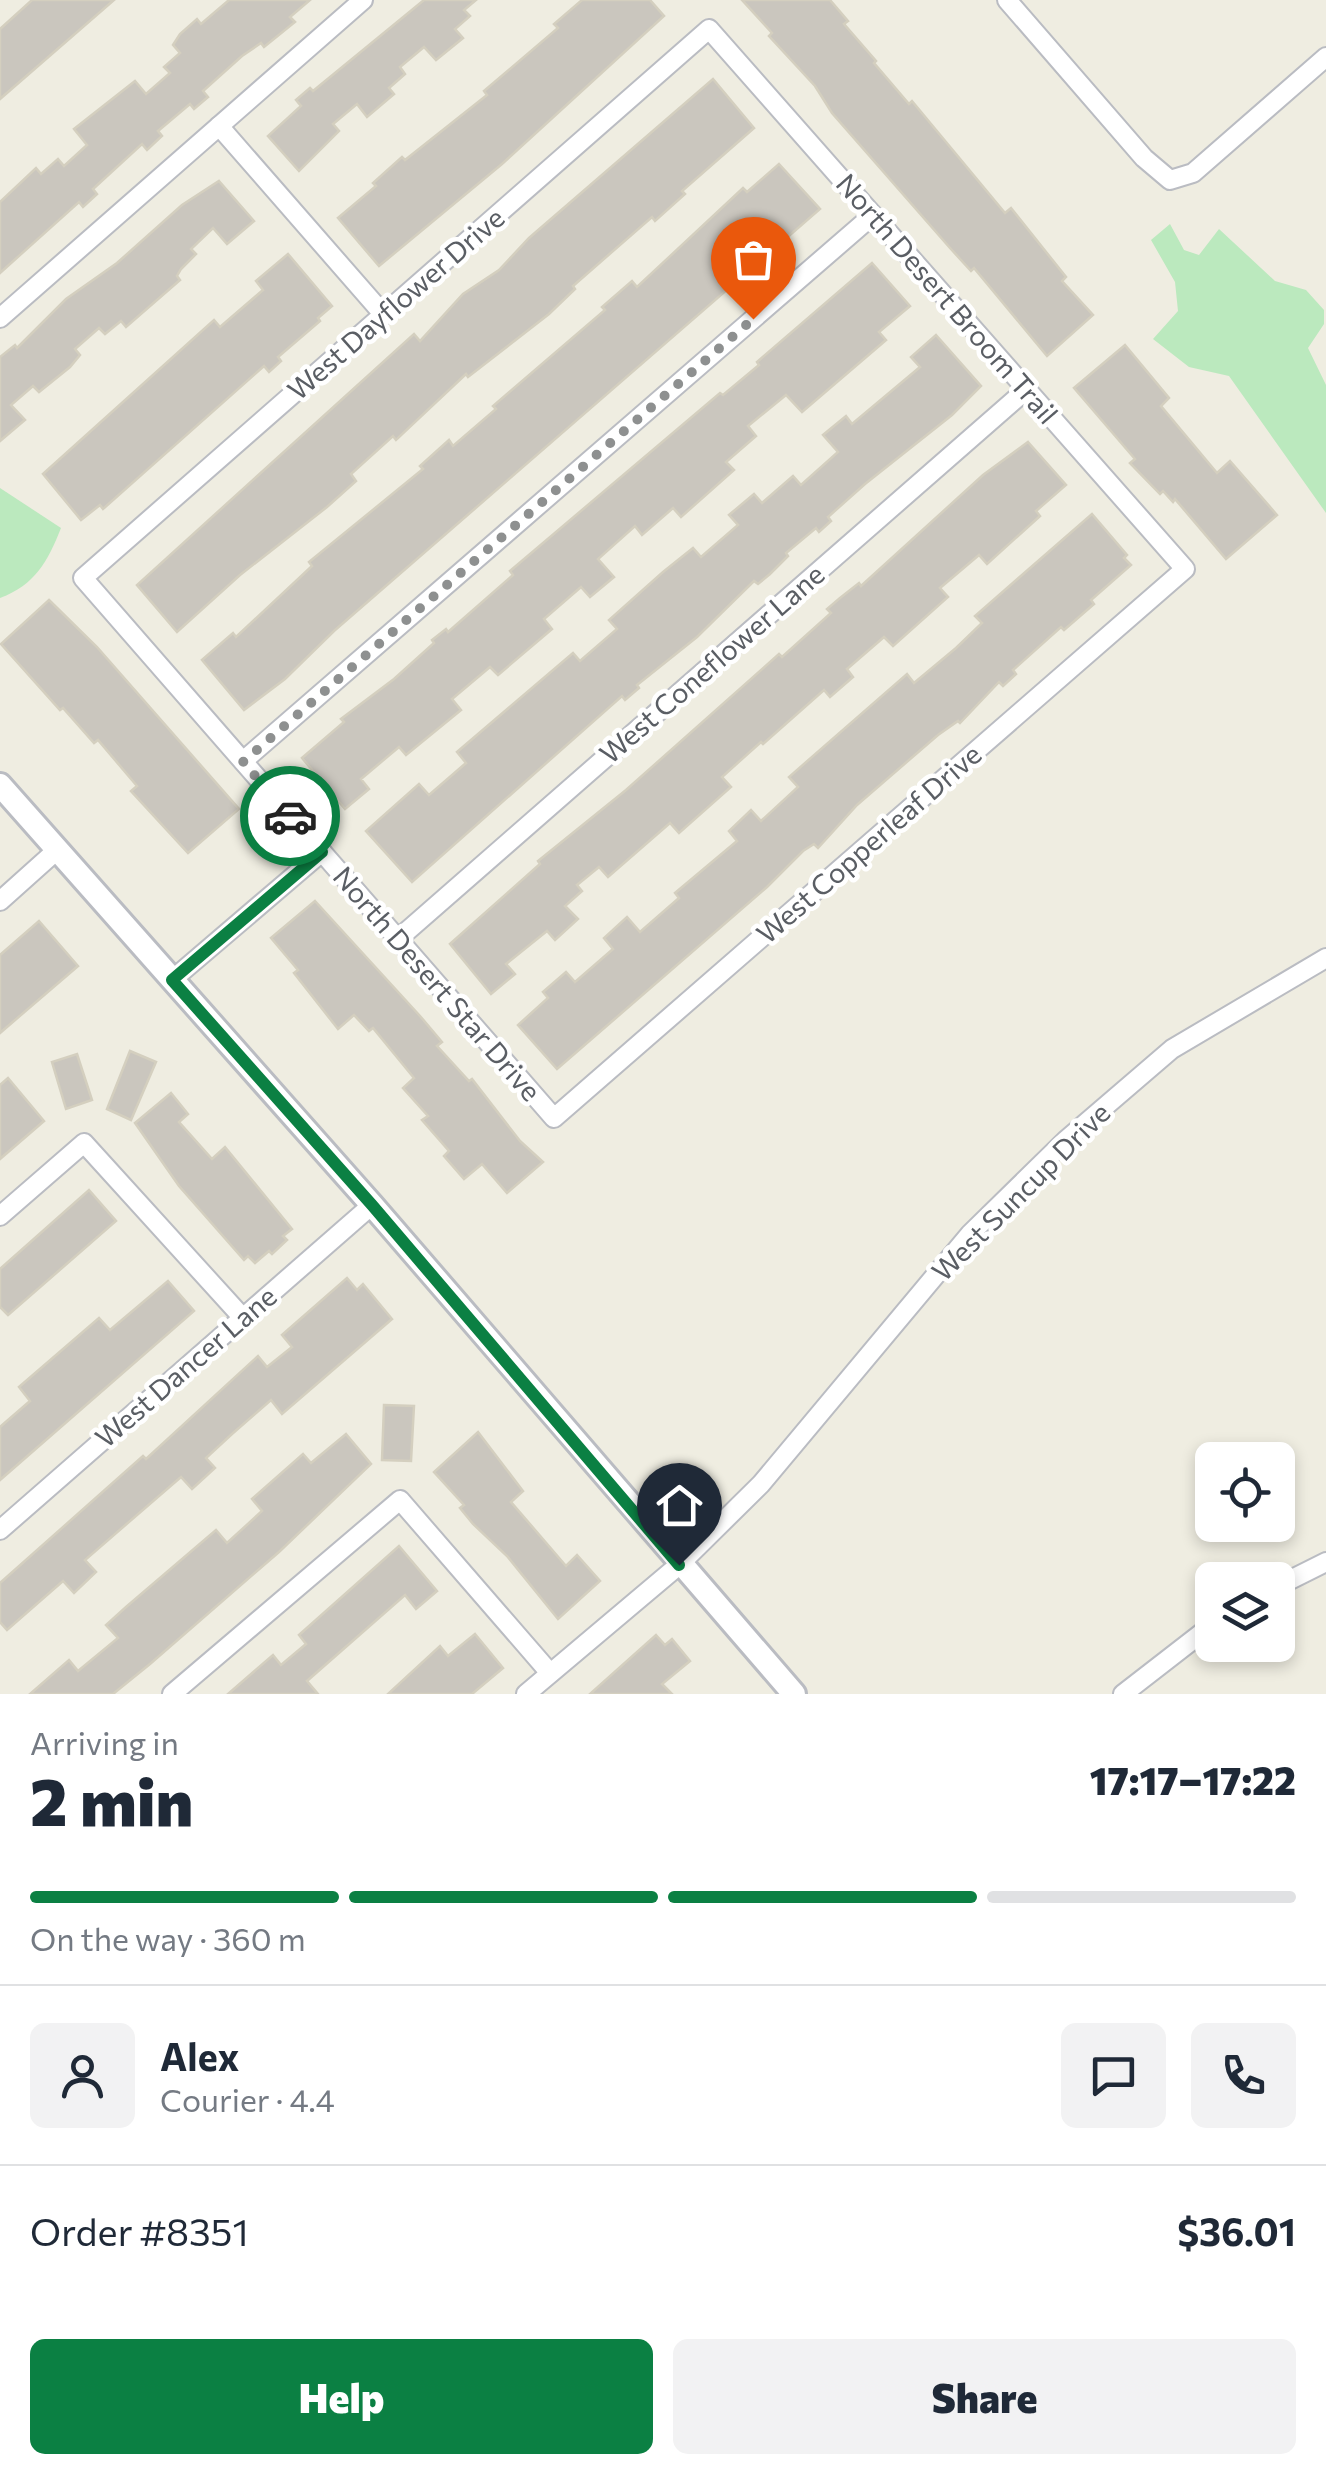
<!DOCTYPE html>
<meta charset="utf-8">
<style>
:root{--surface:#fff;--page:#f2f2f3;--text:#1f2937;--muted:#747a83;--line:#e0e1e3;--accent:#0b8043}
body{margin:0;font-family:Commissioner,sans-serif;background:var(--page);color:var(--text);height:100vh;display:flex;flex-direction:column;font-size:38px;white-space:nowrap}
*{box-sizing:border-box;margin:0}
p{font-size:32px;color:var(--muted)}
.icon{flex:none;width:55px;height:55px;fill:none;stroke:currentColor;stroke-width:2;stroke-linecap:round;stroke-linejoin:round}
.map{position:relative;height:1694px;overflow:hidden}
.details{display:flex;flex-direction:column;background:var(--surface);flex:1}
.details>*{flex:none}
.controls{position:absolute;left:1195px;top:1442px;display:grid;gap:20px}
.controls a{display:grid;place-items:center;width:100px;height:100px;border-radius:15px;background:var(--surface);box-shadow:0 5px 15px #0003;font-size:50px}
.pin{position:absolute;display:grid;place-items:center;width:85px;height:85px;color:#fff;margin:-102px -42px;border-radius:50% 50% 50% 0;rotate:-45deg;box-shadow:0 0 10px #0007}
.pin .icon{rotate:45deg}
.courier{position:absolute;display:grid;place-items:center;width:100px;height:100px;margin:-50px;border:8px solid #0b8043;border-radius:50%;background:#fff;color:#222;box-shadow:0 2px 12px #0007}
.summary em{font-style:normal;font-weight:800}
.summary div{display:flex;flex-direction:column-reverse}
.summary{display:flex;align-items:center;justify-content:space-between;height:170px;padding:0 30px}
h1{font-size:65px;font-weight:800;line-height:75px}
.bar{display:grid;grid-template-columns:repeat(4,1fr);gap:15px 10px;align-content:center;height:120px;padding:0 30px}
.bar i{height:12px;border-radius:8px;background:var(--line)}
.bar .current{background:var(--accent)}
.bar p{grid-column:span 4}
.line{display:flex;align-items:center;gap:25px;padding:0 30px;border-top:2px solid var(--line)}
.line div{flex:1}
.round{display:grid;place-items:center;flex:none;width:105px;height:105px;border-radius:15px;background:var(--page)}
.button{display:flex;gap:20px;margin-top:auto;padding:20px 30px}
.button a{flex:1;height:115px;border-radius:15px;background:var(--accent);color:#fff;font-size:40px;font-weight:800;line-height:115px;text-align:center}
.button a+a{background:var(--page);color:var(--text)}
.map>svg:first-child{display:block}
.green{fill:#bbe9be}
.building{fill:#cac6be;stroke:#d4cfbf;stroke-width:2.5}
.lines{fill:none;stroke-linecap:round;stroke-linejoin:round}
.minor-casing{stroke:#babcc2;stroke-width:22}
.tertiary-casing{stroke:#babcc2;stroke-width:28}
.minor{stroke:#fff;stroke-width:18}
.tertiary{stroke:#fff;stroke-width:22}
.done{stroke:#8e9090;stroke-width:10;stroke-dasharray:0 18}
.route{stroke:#0b8043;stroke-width:12}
.labels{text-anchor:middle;stroke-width:9;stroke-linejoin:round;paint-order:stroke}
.street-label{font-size:28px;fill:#5a5e64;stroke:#fff}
</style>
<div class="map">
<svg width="1326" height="1694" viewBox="0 0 1326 1694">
<rect width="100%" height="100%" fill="#efede1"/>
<g class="green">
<path d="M1170 224 1184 250 1199 255 1219 229 1275 281 1306 290 1324 310V324L1308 348 1326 385V513L1229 376 1189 367 1153 339 1178 311 1175 282 1151 240Z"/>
<path d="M0 488 61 528C48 561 35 585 0 598Z"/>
</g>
<g class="building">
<path d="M32 0H114L0 99V29Z"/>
<path d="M229 0H310L290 17 295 22 264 47 261 43 242 56 203 91 208 97 194 109 190 104 158 131 162 136 147 150 142 144 93 189 97 194 83 207 79 202 0 273V202L36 168 41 174 58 159 64 166 87 145 74 129 135 81 146 94 170 73 164 67 180 53 173 45 180 34 197 19 201 24Z"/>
<path d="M424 0H476L464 10 470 16 455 29 463 38 436 60 424 47 400 67 405 74 389 88 394 94 367 117 357 104 333 124 339 131 299 171 268 136 301 106 296 100 310 88 313 91Z"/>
<path d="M582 0H650L664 16 502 164 379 266 338 218 376 186 373 183 402 157 405 160 487 95 484 91 558 28 554 24Z"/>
<path d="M742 0H830L848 21 844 24 876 61 874 63 909 104 912 101 1005 213 1011 208 1066 277 1062 281 1093 315 1047 356 974 268 971 271 950 248 832 113 815 86 769 36 772 33Z"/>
<path d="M713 79 754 128 682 191 685 194 655 221 652 217 573 286 575 289 549 314 468 377 466 374 396 440 393 436 351 474 356 481 327 507 240 575 177 632 137 585 414 334 420 341 463 294 499 270 529 238Z"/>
<path d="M779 164 820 209 334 631 285 679 244 710 202 660 233 633 236 637 312 566 309 562 423 469 420 466 449 440 453 446 496 409 493 406 605 310 602 307 632 281 637 287 743 188 747 192Z"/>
<path d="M219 181 254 221 227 244 213 228 191 249 196 254 181 269 177 276 180 280 126 327 121 321 105 334 99 328 75 349 80 355 70 367 39 392 33 386 11 405 25 420 0 441V357L15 345 17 348 66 299 117 263 182 205Z"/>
<path d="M288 254 332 306 318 318 320 321 278 357 281 361 269 372 264 366 103 509 100 505 81 520 43 474 214 320 220 327 263 290 256 281Z"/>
<path d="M872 263 910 306 879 332 886 340 802 412 786 395 748 426 756 436 726 462 734 470 681 517 673 508 642 535 635 526 598 559 614 577 590 597 581 587 544 619 552 629 498 675 490 667 452 699 461 710 406 755 399 747 361 779 369 789 345 809 302 758 344 722 341 719 394 679 434 643 432 640 446 629 448 632 513 575 510 571 720 393 723 395 759 365 757 362Z"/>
<path d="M936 335 981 386 952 415 865 484 828 517 831 521 819 532 816 528 786 553 788 556 770 574 758 584 754 581 697 637 637 685 639 688 625 700 622 696 412 882 366 831 419 784 429 795 466 763 457 752 573 653 580 661 617 629 609 620 663 572 693 548 701 557 738 525 729 515 754 494 762 503 793 476 801 485 838 452 823 435 846 416 852 424 920 367 911 357Z"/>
<path d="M1125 345 1169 398 1161 406 1217 473 1230 461 1277 515 1226 559 1175 499 1173 502 1163 491 1160 494 1130 463 1135 459 1074 388Z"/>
<path d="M1028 442 1066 485 1036 511 1040 516 987 564 979 555 940 588 948 597 893 646 884 637 847 669 853 677 830 697 824 690 763 744 761 742 722 777 731 787 679 833 670 823 608 877 599 867 577 885 582 891 565 906 578 919 555 940 547 931 506 964 515 974 491 994 450 944 540 864 538 861 626 790 779 654 782 657 831 613 827 609 840 598 859 583 861 586 983 475Z"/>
<path d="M1092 514 1127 555 1124 558 1131 565 1091 600 1094 604 1064 630 1061 627 1013 670 1016 674 1003 686 999 682 960 723 958 721 938 735 857 805 818 848 814 844 803 851 767 887 557 1069 518 1025 548 998 543 992 566 972 575 982 613 949 604 938 627 917 640 932 679 898 675 893 737 841 729 831 751 810 761 821 798 787 789 777 907 674 914 683 956 648 982 623 975 616Z"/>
<path d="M49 600 97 647 239 809 188 853 131 791 137 786 98 740 94 743 63 708 60 710 1 644Z"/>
<path d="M315 901 420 1016 442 1042 437 1046 469 1081 472 1079 520 1141 543 1162 507 1193 482 1164 464 1179 444 1156 449 1151 422 1120 428 1116 403 1088 414 1078 373 1028 369 1031 354 1015 338 1029 294 973 298 970 271 938Z"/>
<path d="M39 921 78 966 0 1033V955Z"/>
<path d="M130 1051 156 1062 131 1120 107 1109Z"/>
<path d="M77 1054 92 1100 66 1109 52 1062Z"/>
<path d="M8 1078 44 1121 0 1159V1085Z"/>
<path d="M171 1093 188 1114 179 1122 212 1159 225 1147 292 1229 283 1236 287 1240 272 1254 269 1251 255 1263 248 1256 244 1260 179 1186 135 1123Z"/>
<path d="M89 1190 116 1221 8 1315 0 1307V1269Z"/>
<path d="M347 1278 357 1290 363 1284 392 1319 282 1414 271 1400 232 1434 206 1458 215 1468 192 1489 181 1477 85 1560 96 1572 74 1593 63 1581 7 1630 0 1622V1583L143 1456 146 1459 258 1356 267 1367 292 1347 282 1335Z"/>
<path d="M168 1281 194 1311 0 1480V1427L30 1401 19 1387 99 1318 110 1330Z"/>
<path d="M384 1405 414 1406 411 1461 382 1460Z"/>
<path d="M478 1432 523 1491 511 1502 566 1566 577 1555 600 1581 558 1619 507 1556 473 1524 460 1508 464 1505 434 1472Z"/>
<path d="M346 1434 371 1464 279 1552 150 1664 113 1694H30L69 1660 78 1671 118 1638 106 1625 126 1607 216 1530 227 1543 262 1511 252 1499 303 1454 311 1463Z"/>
<path d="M399 1546 437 1591 416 1609 405 1595 307 1681 318 1694H228L273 1655 281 1665 306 1644 299 1635Z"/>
<path d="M475 1634 503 1668 472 1694H388L440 1646 448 1656Z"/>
<path d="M656 1635 665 1645 672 1639 690 1661 662 1684 672 1694H590Z"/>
</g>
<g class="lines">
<defs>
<g id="minor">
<path d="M1007 0 1144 158 1170 180 1193 173 1326 57"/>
<path d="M709 29 1185 569 554 1118 83 578Z"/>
<path d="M219 126 384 315"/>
<path d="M0 318 363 0"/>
<path d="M243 761 873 215"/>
<path d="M0 901 57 850"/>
<path d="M398 939 1027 389"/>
<path d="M172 980 322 852"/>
<path d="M0 1216 84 1143 243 1318"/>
<path d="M0 1530 372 1205"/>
<path d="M1278 1586 1326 1562"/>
<path d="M172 1694 400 1500 550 1673"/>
<path d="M526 1694 679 1565 761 1484 970 1234 1066 1140 1172 1049 1326 958"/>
<path d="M1123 1694 1212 1625"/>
</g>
<path id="tertiary" d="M0 785 372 1205 794 1694"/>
</defs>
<use href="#minor" class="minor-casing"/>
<use href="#tertiary" class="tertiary-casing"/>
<use href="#minor" class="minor"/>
<use href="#tertiary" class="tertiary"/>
</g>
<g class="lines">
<path class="done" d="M290 816 243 762 753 319"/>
<path class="route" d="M290 816 322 852 172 980 372 1205 679 1565"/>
</g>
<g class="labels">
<g class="street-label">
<text transform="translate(947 299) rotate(49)" y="10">North Desert Broom Trail</text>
<text transform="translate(396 304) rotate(-41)" y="10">West Dayflower Drive</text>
<text transform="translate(712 664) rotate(-41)" y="10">West Coneflower Lane</text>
<text transform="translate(869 844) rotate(-41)" y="10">West Copperleaf Drive</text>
<text transform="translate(437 984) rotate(49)" y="10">North Desert Star Drive</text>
<text transform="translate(1021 1192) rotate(-45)" y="10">West Suncup Drive</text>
<text transform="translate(186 1367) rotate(-41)" y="10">West Dancer Lane</text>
</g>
</g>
</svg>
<div class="controls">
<a><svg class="icon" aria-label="locate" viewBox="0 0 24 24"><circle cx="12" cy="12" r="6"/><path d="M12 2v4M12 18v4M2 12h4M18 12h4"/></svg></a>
<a><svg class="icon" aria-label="layers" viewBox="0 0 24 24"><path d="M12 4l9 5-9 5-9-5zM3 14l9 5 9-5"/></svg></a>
</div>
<div class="pin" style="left:753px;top:319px;background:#ea580c"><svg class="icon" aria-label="bag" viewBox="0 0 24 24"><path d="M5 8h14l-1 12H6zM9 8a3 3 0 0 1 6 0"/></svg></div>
<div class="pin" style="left:679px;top:1565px;background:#1f2937"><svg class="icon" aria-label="home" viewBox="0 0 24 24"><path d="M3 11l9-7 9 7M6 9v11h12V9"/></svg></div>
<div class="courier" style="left:290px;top:816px"><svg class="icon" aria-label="car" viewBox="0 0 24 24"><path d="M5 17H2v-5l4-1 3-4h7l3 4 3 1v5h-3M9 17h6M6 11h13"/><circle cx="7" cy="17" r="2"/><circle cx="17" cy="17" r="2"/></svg></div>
</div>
<section class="details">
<div class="summary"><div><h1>2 min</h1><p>Arriving in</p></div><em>17:17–17:22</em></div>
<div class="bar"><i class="current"></i><i class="current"></i><i class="current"></i><i></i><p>On the way · 360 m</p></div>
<div class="line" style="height:180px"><a class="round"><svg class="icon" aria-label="person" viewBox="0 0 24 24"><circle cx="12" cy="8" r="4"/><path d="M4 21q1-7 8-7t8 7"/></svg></a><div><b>Alex</b><p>Courier · 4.4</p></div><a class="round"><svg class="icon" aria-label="chat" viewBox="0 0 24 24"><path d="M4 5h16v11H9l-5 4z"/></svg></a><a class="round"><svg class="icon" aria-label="phone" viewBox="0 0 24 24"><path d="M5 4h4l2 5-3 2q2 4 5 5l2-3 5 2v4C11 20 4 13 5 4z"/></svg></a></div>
<div class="line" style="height:130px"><div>Order #8351</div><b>$36.01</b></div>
<div class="button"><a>Help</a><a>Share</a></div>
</section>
